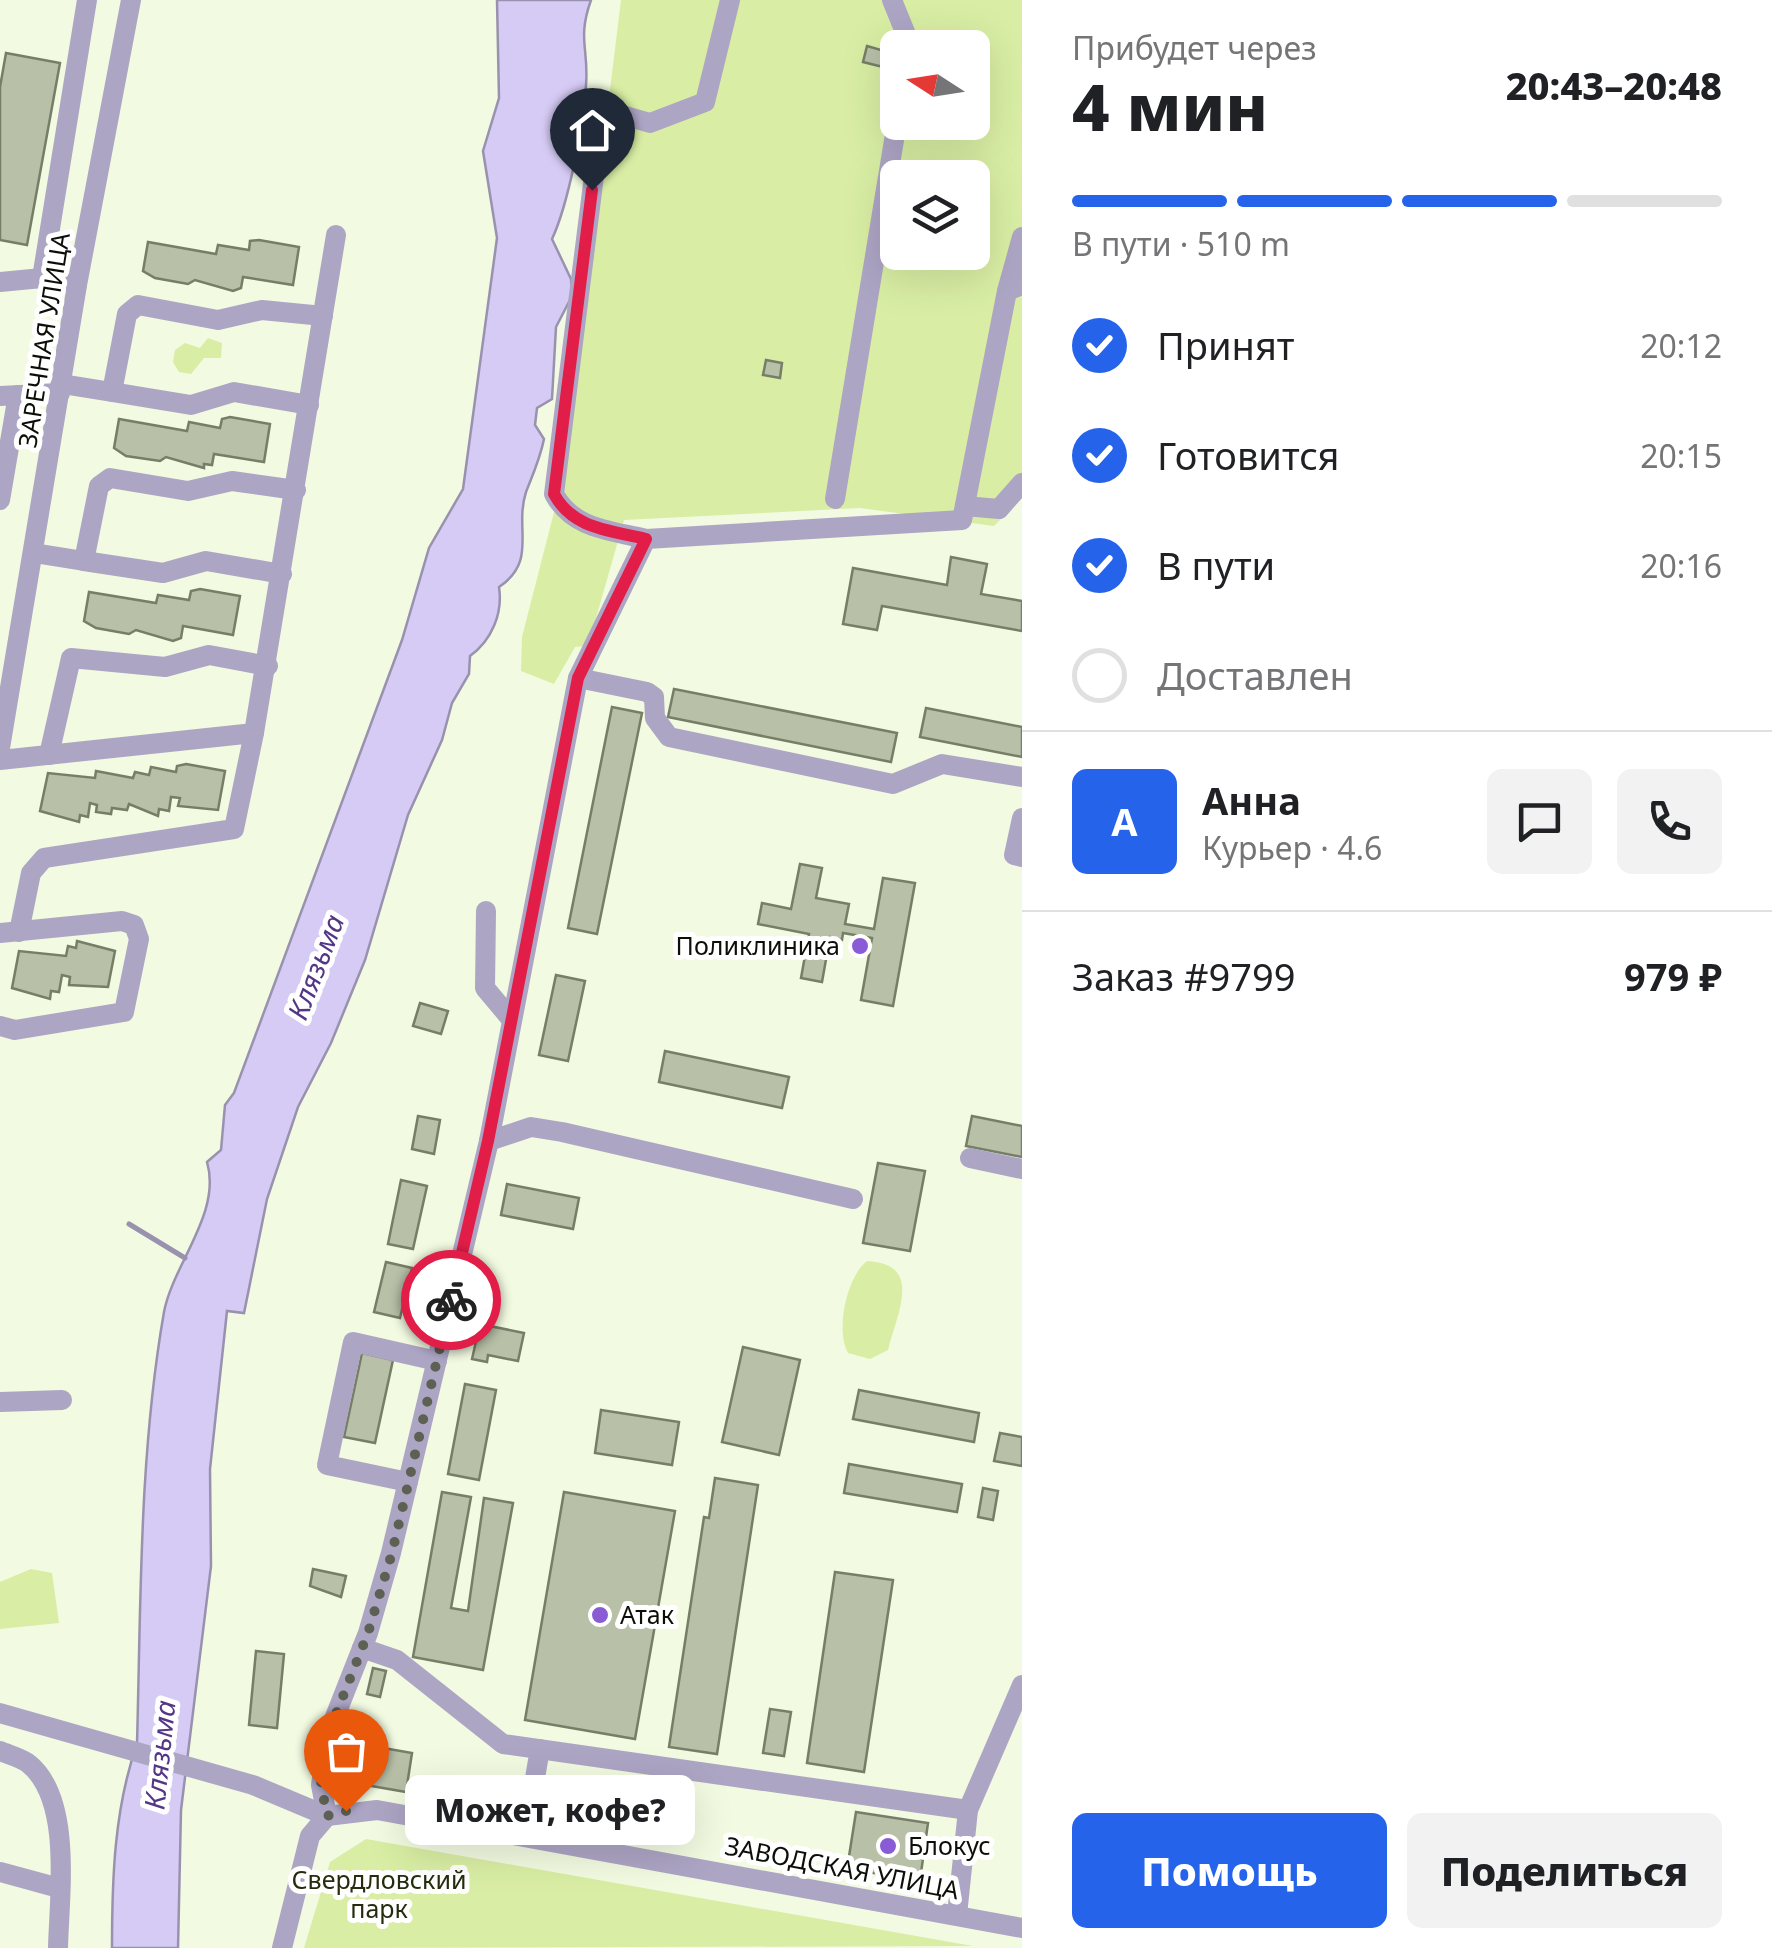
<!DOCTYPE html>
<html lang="ru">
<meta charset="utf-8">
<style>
:root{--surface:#fff;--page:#f2f2f2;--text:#202124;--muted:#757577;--line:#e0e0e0;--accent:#2563eb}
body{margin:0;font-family:"Noto Sans",sans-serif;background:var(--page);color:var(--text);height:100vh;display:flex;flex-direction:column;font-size:38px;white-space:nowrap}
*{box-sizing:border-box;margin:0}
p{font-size:32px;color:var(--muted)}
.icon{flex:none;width:55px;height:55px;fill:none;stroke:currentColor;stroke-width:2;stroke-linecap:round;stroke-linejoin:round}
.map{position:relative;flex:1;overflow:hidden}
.sheet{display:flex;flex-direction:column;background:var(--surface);width:750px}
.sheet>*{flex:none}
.needle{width:65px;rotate:282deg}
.controls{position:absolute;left:880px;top:30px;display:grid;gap:20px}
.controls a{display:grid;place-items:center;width:110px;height:110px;border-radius:15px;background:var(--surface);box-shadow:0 10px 40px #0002;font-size:50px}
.pin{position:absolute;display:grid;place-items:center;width:85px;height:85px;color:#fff;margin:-102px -42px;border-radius:50% 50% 50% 0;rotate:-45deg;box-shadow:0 0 10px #0007}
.pin .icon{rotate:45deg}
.courier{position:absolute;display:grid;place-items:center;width:100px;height:100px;margin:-50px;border:8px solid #e11d48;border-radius:50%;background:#fff;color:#222;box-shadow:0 2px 12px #0007}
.bubble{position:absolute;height:70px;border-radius:15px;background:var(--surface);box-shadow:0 10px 40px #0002;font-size:32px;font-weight:800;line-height:70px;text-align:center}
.headline em{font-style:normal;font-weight:800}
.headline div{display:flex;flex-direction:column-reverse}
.headline{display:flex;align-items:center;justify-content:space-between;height:170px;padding:0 50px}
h1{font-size:65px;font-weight:800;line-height:75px}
.bar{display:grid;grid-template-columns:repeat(4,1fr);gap:15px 10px;align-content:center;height:120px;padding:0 50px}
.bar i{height:12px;border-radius:8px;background:var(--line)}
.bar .active{background:var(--accent)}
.bar p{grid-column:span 4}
.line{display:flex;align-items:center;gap:25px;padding:0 50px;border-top:2px solid var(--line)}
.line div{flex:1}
.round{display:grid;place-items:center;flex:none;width:105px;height:105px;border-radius:15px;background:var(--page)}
ol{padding:0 50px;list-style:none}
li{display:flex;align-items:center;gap:30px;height:110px}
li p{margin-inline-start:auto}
li .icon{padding:10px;border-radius:50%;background:var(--accent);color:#fff;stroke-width:4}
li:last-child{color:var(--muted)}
li i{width:55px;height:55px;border:5px solid var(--line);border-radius:50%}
.cta{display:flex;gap:20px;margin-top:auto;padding:20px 50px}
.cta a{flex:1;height:115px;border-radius:15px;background:var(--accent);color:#fff;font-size:40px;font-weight:800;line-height:115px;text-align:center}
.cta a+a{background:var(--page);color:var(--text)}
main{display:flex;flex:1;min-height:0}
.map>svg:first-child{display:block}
.green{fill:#d9eea4;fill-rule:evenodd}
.water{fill:#d6cbf5;stroke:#9992ae;stroke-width:2.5}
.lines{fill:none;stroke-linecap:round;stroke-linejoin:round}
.stream{stroke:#9992ae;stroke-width:5}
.building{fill:#b8c0a8;stroke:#777e68;stroke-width:2.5}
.minor{stroke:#ada5c4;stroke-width:20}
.done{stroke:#5c6153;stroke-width:10;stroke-dasharray:0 18}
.route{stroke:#e11d48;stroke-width:12}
.poi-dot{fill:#895cd5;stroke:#fff;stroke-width:4}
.labels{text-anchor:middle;stroke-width:10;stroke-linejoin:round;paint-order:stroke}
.street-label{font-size:25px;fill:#0c0e07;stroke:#fff}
.poi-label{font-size:25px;fill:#0c0e07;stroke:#fff;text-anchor:start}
.park-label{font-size:25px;fill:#262d0e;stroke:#fff}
.water-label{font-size:28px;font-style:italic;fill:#543686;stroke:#fff}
</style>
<main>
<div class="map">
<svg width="1022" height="1948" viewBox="0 0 1022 1948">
<rect width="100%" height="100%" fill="#f2fae1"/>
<g class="green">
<path d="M621 0H1022V498L994 526 860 508 624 520 588 646 575 647 554 684 521 671 522 637 562 481ZM898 48H972V122H898ZM898 178H972V252H898Z"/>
<path d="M208 338 222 343 221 358H204L191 374 179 372 173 362 175 350 185 343 200 348Z"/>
<path d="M867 1261C924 1264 897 1313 888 1350L870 1359 848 1353C835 1330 847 1276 867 1261Z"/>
<path d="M31 1569 52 1573 59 1623 0 1629V1582Z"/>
<path d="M366 1839 973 1946 304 1948 330 1862Z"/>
</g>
<path class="water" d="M497 0H591C577 39 589 49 586 85 584 124 568 205 552 239L571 279 572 296 556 327 552 399 537 408 535 425 544 439C540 459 533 474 526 492 514 529 538 561 499 587 503 613 492 640 470 656L469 674 452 703 442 740 408 815 365 960 331 1043 298 1107 267 1199 244 1313 227 1311 210 1469 211 1566 181 1810 178 1948H112C112 1880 114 1809 137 1744 141 1600 139 1455 164 1312 173 1264 222 1213 207 1162L221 1150 225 1105 234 1093 402 640 429 548 463 489 497 238 483 151 499 98Z"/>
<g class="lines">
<path class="stream" d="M129 1224 185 1258"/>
</g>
<g class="building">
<path d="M867 46 888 52 883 67 863 62Z"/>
<path d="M6 53 60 63 27 245 0 240V87Z"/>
<path d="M259 240 299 247 293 285 243 277 241 288 233 291 195 280 188 284 155 278 143 271 148 242 216 254 218 245 249 250 250 241Z"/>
<path d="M766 360 782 363 780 378 763 375Z"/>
<path d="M230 417 270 424 264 462 214 454 212 465 204 464V468L166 457 160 461 126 456 114 448 119 419 187 431 189 422 220 428 222 419Z"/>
<path d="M951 557 987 564 981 594 1022 601V631L882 606 877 630 843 624 853 568 947 585Z"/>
<path d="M200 589 240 596 233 635 183 626 181 638 173 641 136 630 129 634 96 628 84 621 89 592 156 603 158 595 189 600 191 591Z"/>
<path d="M674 689 897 733 891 762 668 717Z"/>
<path d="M612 707 642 713 597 934 568 928Z"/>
<path d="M926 708 1022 727V757L920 737Z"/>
<path d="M186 764 225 771 218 810 178 806 180 798 171 797 169 811 159 809 158 816 129 804 127 810 112 808 111 814 96 812 97 805 90 803 88 817 80 815 79 822 40 811 48 773 95 778 96 771 133 778 135 772 149 775 151 767 176 772 177 766Z"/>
<path d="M800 864 822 868 816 898 849 904 845 924 874 929 883 878 915 883 893 1006 861 1000 872 938 843 933 842 940 830 937 822 982 801 978 809 934 758 924 762 903 791 909Z"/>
<path d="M77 941 115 951 108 987 69 985 70 977 62 975 59 992 51 991 50 999 12 988 19 951 66 956 68 946 76 948Z"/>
<path d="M556 975 585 981 568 1061 539 1055Z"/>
<path d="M420 1003 448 1011 441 1034 413 1026Z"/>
<path d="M665 1051 789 1077 782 1108 659 1082Z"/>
<path d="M418 1116 440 1120 434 1154 412 1149Z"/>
<path d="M972 1116 1022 1126V1157L966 1146Z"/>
<path d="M878 1163 925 1171 910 1251 863 1243Z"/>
<path d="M401 1180 427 1186 413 1249 388 1244Z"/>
<path d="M507 1184 579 1198 573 1229 501 1215Z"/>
<path d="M386 1262 412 1268 400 1318 374 1312Z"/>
<path d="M480 1324 524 1333 518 1361 488 1355 487 1362 472 1359Z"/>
<path d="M743 1347 800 1360 779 1455 722 1442Z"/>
<path d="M362 1353 393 1360 375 1443 344 1437Z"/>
<path d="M465 1384 496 1390 479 1480 448 1474Z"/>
<path d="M859 1390 979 1413 974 1442 853 1419Z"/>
<path d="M601 1410 679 1422 672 1465 595 1453Z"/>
<path d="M1000 1433 1022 1437V1466L994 1461Z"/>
<path d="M849 1464 962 1484 957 1512 844 1493Z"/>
<path d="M715 1478 758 1485 717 1754 669 1747 704 1517 709 1518Z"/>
<path d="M983 1488 998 1491 993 1520 978 1517Z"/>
<path d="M442 1492 471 1497 451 1608 468 1611 484 1498 513 1503 483 1670 413 1657Z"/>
<path d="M564 1492 675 1511 635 1739 525 1720Z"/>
<path d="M313 1569 346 1576 341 1597 310 1586Z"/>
<path d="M835 1572 893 1580 864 1772 807 1763Z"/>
<path d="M256 1651 284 1654 277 1728 249 1725Z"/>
<path d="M373 1668 386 1671 380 1697 367 1694Z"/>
<path d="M770 1709 791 1712 784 1756 763 1753Z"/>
<path d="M338 1740 412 1753 406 1792 331 1779Z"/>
<path d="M557 1785 599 1792 595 1818 553 1811Z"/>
<path d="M856 1812 928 1823 920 1880 847 1869Z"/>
</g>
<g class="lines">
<g class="minor">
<path d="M892 0 907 37 906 48"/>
<path d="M1022 237 1007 291 1022 285"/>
<path d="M42 278 87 0"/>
<path d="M0 282 42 278 77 285"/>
<path d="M62 384 112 392 127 314 138 305 218 320 262 310 323 316"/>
<path d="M112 392 191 405 234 392 309 405"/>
<path d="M0 396 60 393"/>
<path d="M835 499 898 116"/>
<path d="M0 500 18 395"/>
<path d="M965 506 999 509 1022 483"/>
<path d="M646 539C609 530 573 529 554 494L597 152 612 112 650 123 705 102 730 0"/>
<path d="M34 553 84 561 99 486 110 478 188 491 232 481 296 490"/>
<path d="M84 561 163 573 206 561 282 574"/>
<path d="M578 678 647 692 654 697 655 718 669 737 893 784 942 764 1022 777"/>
<path d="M254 733 336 235"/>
<path d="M0 748 77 285 131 0"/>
<path d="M49 755 71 658 165 667 209 655 268 666"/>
<path d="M0 760 254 733 234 829 44 858 31 873 19 932"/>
<path d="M1022 818 1014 855 1022 857"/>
<path d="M486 911 485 988 511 1019"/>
<path d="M0 933 122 921 134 925 139 939 124 1012 15 1030 0 1026"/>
<path d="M489 1141 531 1127 562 1132 853 1199"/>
<path d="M970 1158 1022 1169"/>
<path d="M0 1402 62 1400"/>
<path d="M408 1482 327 1465 353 1342 437 1361"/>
<path d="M362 1648 397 1660 503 1744 968 1810"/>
<path d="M0 1713 253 1785 327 1816"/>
<path d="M0 1751C9 1755 22 1758 29 1764 73 1800 59 1898 58 1948"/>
<path d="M327 1816 321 1785 329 1732 368 1633 391 1553 489 1141 578 678 646 539 962 520 1007 291"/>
<path d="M327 1816 377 1810 1022 1928"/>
<path d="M525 1836 540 1749"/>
<path d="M0 1872 59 1888"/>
<path d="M957 1915 968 1810 1022 1685"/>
<path d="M282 1948 310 1836 327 1816"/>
</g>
</g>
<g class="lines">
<path class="done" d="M346 1811 327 1816 321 1784 329 1732 368 1633 392 1553 451 1300"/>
<path class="route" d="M451 1300 488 1141 578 678 646 539C609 530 573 529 554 494L592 190"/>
</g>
<g class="poi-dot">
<circle cx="860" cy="946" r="10"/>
<circle cx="600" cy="1615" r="10"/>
<circle cx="888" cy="1846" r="10"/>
</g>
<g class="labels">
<g class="street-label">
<text transform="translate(44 340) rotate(-81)" y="9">ЗАРЕЧНАЯ УЛИЦА</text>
<text transform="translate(842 1868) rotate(11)" y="9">ЗАВОДСКАЯ УЛИЦА</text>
</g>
<g class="poi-label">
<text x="840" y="955" text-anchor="end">Поликлиника</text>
<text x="620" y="1624">Атак</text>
<text x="908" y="1855">Блокус</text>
</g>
<g class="park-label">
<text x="379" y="1889">Свердловский<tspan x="379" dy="29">парк</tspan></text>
</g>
<g class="water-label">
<text transform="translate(316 967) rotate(-69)" y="10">Клязьма</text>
<text transform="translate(160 1755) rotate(-84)" y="10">Клязьма</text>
</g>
</g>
</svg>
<div class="controls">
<a><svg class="needle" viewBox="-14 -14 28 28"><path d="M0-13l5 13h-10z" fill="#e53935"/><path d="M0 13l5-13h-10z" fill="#757577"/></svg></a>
<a><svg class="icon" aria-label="layers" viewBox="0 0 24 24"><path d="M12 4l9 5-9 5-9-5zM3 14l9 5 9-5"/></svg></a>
</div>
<div class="pin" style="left:346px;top:1811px;background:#ea580c"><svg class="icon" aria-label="bag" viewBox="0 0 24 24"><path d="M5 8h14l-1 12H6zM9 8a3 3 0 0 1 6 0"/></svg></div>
<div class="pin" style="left:592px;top:190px;background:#1f2937"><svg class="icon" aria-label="home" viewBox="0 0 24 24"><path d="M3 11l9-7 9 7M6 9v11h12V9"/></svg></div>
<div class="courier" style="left:451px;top:1300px"><svg class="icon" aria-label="bike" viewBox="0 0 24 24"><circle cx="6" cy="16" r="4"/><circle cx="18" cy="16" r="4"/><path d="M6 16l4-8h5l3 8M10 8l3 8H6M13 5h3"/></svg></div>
<div class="bubble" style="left:405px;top:1775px;width:290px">Может, кофе?</div>
</div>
<section class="sheet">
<div class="headline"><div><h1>4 мин</h1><p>Прибудет через</p></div><em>20:43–20:48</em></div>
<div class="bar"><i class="active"></i><i class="active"></i><i class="active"></i><i></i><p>В пути · 510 m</p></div>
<ol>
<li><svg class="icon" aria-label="check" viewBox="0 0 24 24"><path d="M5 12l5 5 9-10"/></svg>Принят<p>20:12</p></li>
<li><svg class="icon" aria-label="check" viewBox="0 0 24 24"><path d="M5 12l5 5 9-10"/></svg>Готовится<p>20:15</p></li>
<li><svg class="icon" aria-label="check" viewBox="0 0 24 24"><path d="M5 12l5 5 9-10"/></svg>В пути<p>20:16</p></li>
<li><i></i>Доставлен</li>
</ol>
<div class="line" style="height:180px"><b class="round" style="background:var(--accent);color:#fff">А</b><div><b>Анна</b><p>Курьер · 4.6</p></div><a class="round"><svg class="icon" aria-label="chat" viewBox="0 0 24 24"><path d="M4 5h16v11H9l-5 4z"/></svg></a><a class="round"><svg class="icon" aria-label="phone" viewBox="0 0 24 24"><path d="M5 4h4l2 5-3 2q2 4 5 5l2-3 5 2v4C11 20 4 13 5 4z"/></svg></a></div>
<div class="line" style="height:130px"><div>Заказ #9799</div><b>979 ₽</b></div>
<div class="cta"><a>Помощь</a><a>Поделиться</a></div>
</section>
</main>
